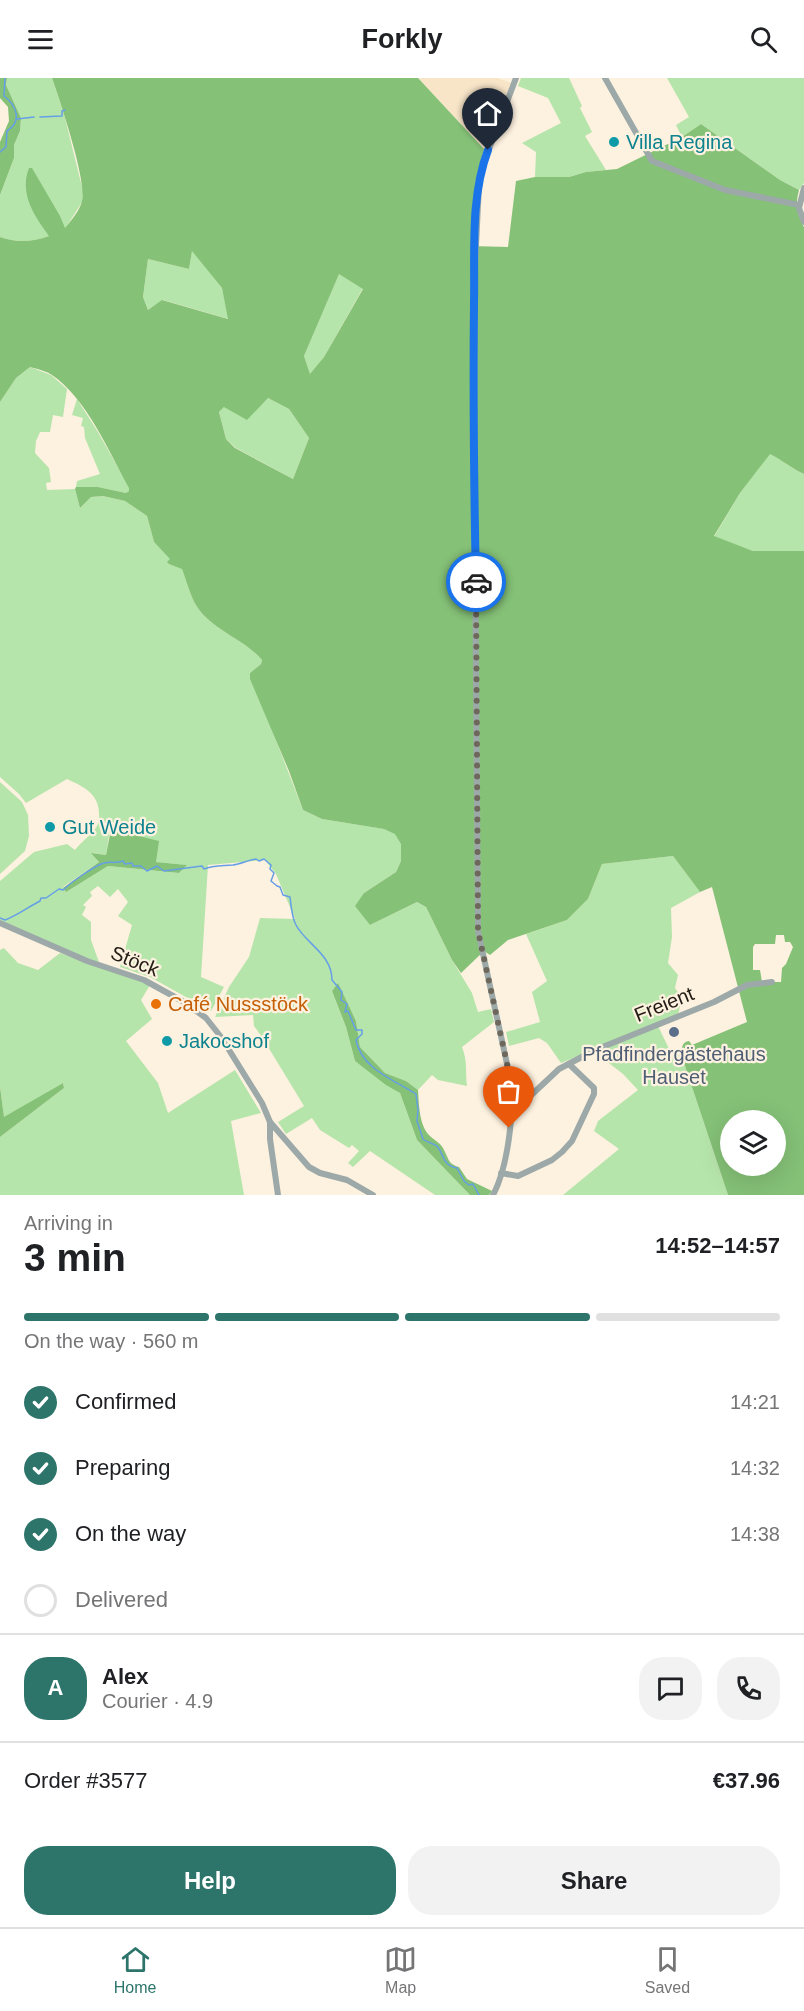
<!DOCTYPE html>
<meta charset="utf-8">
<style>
:root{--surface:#fff;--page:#f2f2f2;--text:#202124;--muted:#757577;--line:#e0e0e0;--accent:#2d746b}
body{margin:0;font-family:Arial,sans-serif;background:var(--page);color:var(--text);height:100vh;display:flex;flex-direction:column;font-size:22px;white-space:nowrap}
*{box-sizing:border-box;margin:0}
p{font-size:20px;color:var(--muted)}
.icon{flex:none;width:33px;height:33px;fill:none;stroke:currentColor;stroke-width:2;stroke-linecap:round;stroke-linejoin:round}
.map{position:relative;height:1117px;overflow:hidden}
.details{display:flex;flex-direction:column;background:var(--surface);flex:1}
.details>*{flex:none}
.buttons{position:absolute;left:720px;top:1032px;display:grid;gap:12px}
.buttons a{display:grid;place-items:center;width:66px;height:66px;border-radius:50%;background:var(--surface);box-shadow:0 6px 24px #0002;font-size:30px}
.pin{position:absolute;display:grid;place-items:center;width:51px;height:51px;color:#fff;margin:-62px -26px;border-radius:50% 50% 50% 0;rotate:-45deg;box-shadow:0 0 6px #0007}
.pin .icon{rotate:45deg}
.courier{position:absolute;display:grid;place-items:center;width:60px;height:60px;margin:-30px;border:4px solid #1a73e8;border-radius:50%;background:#fff;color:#222;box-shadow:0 2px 8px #0007}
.headline em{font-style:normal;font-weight:600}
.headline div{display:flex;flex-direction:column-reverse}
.headline{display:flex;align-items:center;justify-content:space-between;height:102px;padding:0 24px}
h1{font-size:39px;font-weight:600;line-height:45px}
.bar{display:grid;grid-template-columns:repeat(4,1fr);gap:9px 6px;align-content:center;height:72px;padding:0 24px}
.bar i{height:8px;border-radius:4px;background:var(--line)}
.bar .on{background:var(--accent)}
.bar p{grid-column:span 4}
.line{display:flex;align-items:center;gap:15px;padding:0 24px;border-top:2px solid var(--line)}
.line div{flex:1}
.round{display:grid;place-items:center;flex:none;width:63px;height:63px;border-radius:24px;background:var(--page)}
ol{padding:0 24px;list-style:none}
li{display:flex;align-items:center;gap:18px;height:66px}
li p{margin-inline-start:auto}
li .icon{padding:6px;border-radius:50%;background:var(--accent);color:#fff;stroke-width:4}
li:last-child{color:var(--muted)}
li i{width:33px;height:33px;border:3px solid var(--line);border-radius:50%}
.cta{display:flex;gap:12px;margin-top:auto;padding:12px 24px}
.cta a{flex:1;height:69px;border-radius:24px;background:var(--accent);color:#fff;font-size:24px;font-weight:600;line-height:69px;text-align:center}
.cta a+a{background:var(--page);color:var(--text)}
header{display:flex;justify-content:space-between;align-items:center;height:78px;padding:0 24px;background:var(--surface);font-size:27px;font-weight:600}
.tabs{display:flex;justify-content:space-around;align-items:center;height:84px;border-top:2px solid var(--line);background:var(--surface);font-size:16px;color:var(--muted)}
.tabs a{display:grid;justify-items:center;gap:3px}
.tabs .on{color:var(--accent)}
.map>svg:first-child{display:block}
.built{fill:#f8e5c8}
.green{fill:#b6e5ab;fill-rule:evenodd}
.forest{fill:#85c177;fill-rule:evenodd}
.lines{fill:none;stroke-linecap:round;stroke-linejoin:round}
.stream{stroke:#659fe6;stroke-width:1.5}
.minor{stroke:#9ca9a8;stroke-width:6}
.done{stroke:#6e675b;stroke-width:6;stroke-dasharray:0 10.8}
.route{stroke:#1a73e8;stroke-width:8}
.culture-dot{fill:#0f9aa8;stroke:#fdf1df;stroke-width:2}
.food-dot{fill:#e8710a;stroke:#fdf1df;stroke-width:2}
.service-dot{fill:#5c6f8a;stroke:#fdf1df;stroke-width:2}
.labels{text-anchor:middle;stroke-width:4.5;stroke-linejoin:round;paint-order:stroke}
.culture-label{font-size:20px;fill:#0d838f;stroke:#fdf1df;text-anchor:start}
.street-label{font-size:20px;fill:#211c14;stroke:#fdf1df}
.food-label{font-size:20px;fill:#c56008;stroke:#fdf1df;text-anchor:start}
.service-label{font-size:20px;fill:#4e5e75;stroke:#fdf1df}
</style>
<header><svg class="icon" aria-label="menu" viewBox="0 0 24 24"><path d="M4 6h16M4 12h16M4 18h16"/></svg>Forkly<svg class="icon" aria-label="search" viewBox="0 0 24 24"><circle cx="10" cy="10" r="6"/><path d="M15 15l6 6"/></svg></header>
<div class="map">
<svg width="804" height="1117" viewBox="0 0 804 1117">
<rect width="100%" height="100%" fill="#fdf1df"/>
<path class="built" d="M418 0H498L511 5 484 71Z"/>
<g class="green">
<path d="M7 0H52L64 36 83 113 82 124 65 151 54 128 49 158C33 164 17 165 0 159V117L14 80V67L20 53 21 40 6 7Z"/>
<path d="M521 0H569L582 28 580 30 592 54 585 58 606 92 586 94 569 99H535L536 74 522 65 561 45 548 20 518 8Z"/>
<path d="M667 0H804V105L799 112 780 102 701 46 682 59 676 47 689 39Z"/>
<path d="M192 172 222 210 229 241 163 222 148 232 143 219 148 181 189 191Z"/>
<path d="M339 195 363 210 324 279 310 297 304 278Z"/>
<path d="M30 289 51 297 67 311 63 339 53 337 50 354H40L36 363 35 375 49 390 51 404 46 405 47 412 75 411 80 430 91 419 103 418 125 423 147 438 154 464 171 481 169 486 182 490C187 504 191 522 200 533 217 554 245 562 262 582L261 586 250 595 303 732 322 741 385 751 395 755 401 765V783L396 794 364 815 370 847 417 824 426 829 452 882 472 915 478 934 491 931 494 944 462 969C468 985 465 992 467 1008L438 1002 432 997 418 1012 406 1003 385 995 360 969 356 943 338 906 332 913 346 949 355 983 400 1015 417 1062 470 1117H435L370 1073 353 1089 348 1085 359 1073 352 1067 349 1070 320 1052 312 1040 286 1056 278 1044 304 1028 262 959 254 948 253 937 215 939 229 909 249 879 260 840 295 841 276 796 265 782 208 787 201 899 224 909 211 933 150 899 120 889 132 847 118 838 128 824 118 811 110 819 98 808 90 814 92 818 83 827 86 829 82 837 91 844V862L99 884 88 882 0 842C0 828 0 815 0 803L34 774 67 766 75 772C81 764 89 759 95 751 98 747 99 743 99 738 100 716 84 709 67 701L26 725 19 716 0 699V324L16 300ZM110 751 156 784 186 787 179 795 108 788 66 814 63 809 99 784 92 775 106 777Z"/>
<path d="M268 320 289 331 309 360 293 401 236 370 226 361 219 334 224 329Z"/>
<path d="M77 321 98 354 129 409V413L126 415 98 409H76L77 403 100 396 85 360 84 349 81 348 83 340 72 337Z"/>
<path d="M770 375C782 382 791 390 804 396V473H753L714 459 740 415Z"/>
<path d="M0 704 22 724 28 737 29 758 25 773 0 796Z"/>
<path d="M673 778 700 814 671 830 672 859 668 885 678 897 675 910 682 920 678 937 561 985 547 965 539 960 509 968 506 954 540 944 532 914 547 903 526 856 567 842 588 821 602 786Z"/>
<path d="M4 870 18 885 38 892 60 875 150 907 141 922 152 941 126 963 158 1005 168 1035 235 992 261 1035 231 1043 244 1117H0V1059L64 1010 63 1005 4 1040 0 1009V872Z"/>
<path d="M658 948 673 979 681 976 728 1117H563L619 1071 594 1053 598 1043 638 1012 623 996 596 975Z"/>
</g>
<g class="forest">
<path d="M0 0H7L6 7 21 40 20 53 14 67V80L0 117V64L9 43 8 29 0 20Z"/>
<path d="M52 0H418L484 71 476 101 472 168 508 169 516 103 535 99H569L586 94 617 91 682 59 701 46 780 102 799 112C795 127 797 136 804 149V396C791 390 782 382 770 376L740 415 714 458 753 473H804V1117H728L681 976C682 969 682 964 689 963L692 967 747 944 712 809 700 814 673 778 602 786 588 821 567 842 508 862 490 877 484 873 461 895 452 882 426 829 417 824 370 847 355 828 364 815 396 794 401 783V766L395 756 384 751 322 741 303 732 289 693 250 601V595L261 586 262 582C245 562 217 554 200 533 191 522 187 504 182 491L169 486 167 484 170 481 154 464 147 438 125 423 103 418 91 419 80 430 75 411 76 409H98L126 415 129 413V410C109 374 87 321 52 297 46 293 37 291 30 289L16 300 0 324V159C17 165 32 164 49 158 34 137 19 116 29 90H32L60 138 65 150C71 143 80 132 82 123 87 103 60 23 52 0ZM192 173 222 210 228 241 162 222 148 232 143 219 148 181 189 191ZM339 196 363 211 324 279 310 296 304 278ZM268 320 289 331 309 360 293 401 235 370 226 361 219 334 224 329 247 342ZM776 857H784L785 864H790L793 869 786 886 782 890 781 904H762L760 892H753V869L755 866H775ZM730 1042H776V1088H730Z"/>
<path d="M111 751 159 763 156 784 187 787 179 795 108 788 66 814 63 810 99 784 91 775 106 777Z"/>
<path d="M338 905 356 943 360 969 385 995 406 1003 418 1012C419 1026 419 1048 430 1058 435 1063 441 1065 444 1072 449 1081 448 1086 459 1089L467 1101 492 1113 489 1117H470L417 1062 400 1015 386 1007 355 983 346 949 332 913Z"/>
<path d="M63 1005 64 1010 0 1059V1009L4 1039Z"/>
</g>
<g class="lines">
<g class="stream">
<path d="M40 39 62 38V33L65 32"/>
<path d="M17 41 34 39"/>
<path d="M0 74 6 69 7 53C23 43 16 27 4 18L5 0"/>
<path d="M0 840 5 842C18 837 28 829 40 823L41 820H46L59 811 63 812C70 805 94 788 104 785 110 783 116 786 123 783L125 786 132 785 133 788H141L147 793 157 788 164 793 202 788 204 791C213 787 223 788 233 787 241 786 248 782 256 781L259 783 264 781 271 787 270 791 274 795 271 803 277 808 280 809 283 817 290 819C291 828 292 840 296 847 305 865 332 876 332 902L342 914 341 922 347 926 345 934 348 933 356 952H362V956L356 962C362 992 395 1002 416 1016L418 1032 417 1043 423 1061C427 1064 434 1066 437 1068 445 1078 442 1087 457 1090L464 1103 469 1107 473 1106 479 1117"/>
</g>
<g class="minor">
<path d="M605 0 652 83 725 112 799 127"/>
<path d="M804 110 799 130 804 144"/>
<path d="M0 845 87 883 144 902 184 924 206 940 221 959 262 1025 270 1044V1061L278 1117"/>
<path d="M513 1031 526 1022 559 991 595 972 714 924 747 907 772 904"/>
<path d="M270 1044 309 1089 320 1095 347 1102 373 1117"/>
<path d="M501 1095 518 1098 552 1082 562 1074 572 1063 594 1016V1010L569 986"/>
<path d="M493 1117C508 1089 514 1035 511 1004L478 853 474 349 475 188 479 106 483 87 516 0"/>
</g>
</g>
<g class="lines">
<path class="done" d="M476 504 478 853 511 1004 513 1025 509 1050"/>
<path class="route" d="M476 504C474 411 473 318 474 225 475 175 470 120 488 72"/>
</g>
<g class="culture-dot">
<circle cx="614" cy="64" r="6"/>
<circle cx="50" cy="749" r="6"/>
<circle cx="167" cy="963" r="6"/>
</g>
<circle class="food-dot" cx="156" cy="926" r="6"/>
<circle class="service-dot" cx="674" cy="954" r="6"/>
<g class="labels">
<g class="culture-label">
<text x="626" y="71">Villa Regina</text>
<text x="62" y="756">Gut Weide</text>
<text x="179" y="970">Jakocshof</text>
</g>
<g class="street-label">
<text transform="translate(135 883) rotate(22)" y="7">Stöck</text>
<text transform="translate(664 926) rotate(-22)" y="7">Freient</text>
</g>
<g class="food-label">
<text x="168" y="933">Café Nussstöck</text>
</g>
<g class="service-label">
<text x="674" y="983">Pfadfindergästehaus<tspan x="674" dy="23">Hauset</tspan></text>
</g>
</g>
</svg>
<div class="buttons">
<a><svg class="icon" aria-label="layers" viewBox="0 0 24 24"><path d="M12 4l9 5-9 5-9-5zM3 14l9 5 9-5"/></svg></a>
</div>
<div class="pin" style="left:509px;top:1050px;background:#ea580c"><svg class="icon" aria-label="bag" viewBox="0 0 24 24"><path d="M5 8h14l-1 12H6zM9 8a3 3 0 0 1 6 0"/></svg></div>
<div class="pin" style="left:488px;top:72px;background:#1f2937"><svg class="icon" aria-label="home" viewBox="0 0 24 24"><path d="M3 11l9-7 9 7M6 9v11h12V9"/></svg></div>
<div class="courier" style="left:476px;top:504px"><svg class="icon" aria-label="car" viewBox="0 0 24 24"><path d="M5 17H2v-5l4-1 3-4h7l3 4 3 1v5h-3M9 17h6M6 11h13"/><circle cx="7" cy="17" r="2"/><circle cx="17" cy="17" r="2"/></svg></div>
</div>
<section class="details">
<div class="headline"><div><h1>3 min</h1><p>Arriving in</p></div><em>14:52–14:57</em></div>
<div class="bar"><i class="on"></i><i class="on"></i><i class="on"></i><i></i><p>On the way · 560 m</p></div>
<ol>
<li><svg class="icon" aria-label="check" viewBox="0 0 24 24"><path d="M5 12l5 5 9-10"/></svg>Confirmed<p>14:21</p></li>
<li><svg class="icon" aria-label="check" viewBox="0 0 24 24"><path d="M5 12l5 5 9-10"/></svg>Preparing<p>14:32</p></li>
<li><svg class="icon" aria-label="check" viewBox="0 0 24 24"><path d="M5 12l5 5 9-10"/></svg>On the way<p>14:38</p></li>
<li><i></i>Delivered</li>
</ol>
<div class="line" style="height:108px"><b class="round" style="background:var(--accent);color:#fff">A</b><div><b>Alex</b><p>Courier · 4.9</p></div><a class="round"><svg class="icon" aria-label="chat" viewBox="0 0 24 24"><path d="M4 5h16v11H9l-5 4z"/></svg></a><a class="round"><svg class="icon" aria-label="phone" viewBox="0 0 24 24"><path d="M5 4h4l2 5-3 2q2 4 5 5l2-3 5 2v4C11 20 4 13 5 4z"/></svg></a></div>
<div class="line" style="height:78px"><div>Order #3577</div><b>€37.96</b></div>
<div class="cta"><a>Help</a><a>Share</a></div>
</section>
<nav class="tabs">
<a class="on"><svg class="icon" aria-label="home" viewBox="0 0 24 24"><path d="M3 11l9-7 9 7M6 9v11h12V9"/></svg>Home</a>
<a><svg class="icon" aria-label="map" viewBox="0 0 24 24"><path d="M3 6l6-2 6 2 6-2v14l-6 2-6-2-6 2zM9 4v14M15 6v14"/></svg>Map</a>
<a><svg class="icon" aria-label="saved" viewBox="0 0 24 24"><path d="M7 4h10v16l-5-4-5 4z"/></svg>Saved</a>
</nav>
